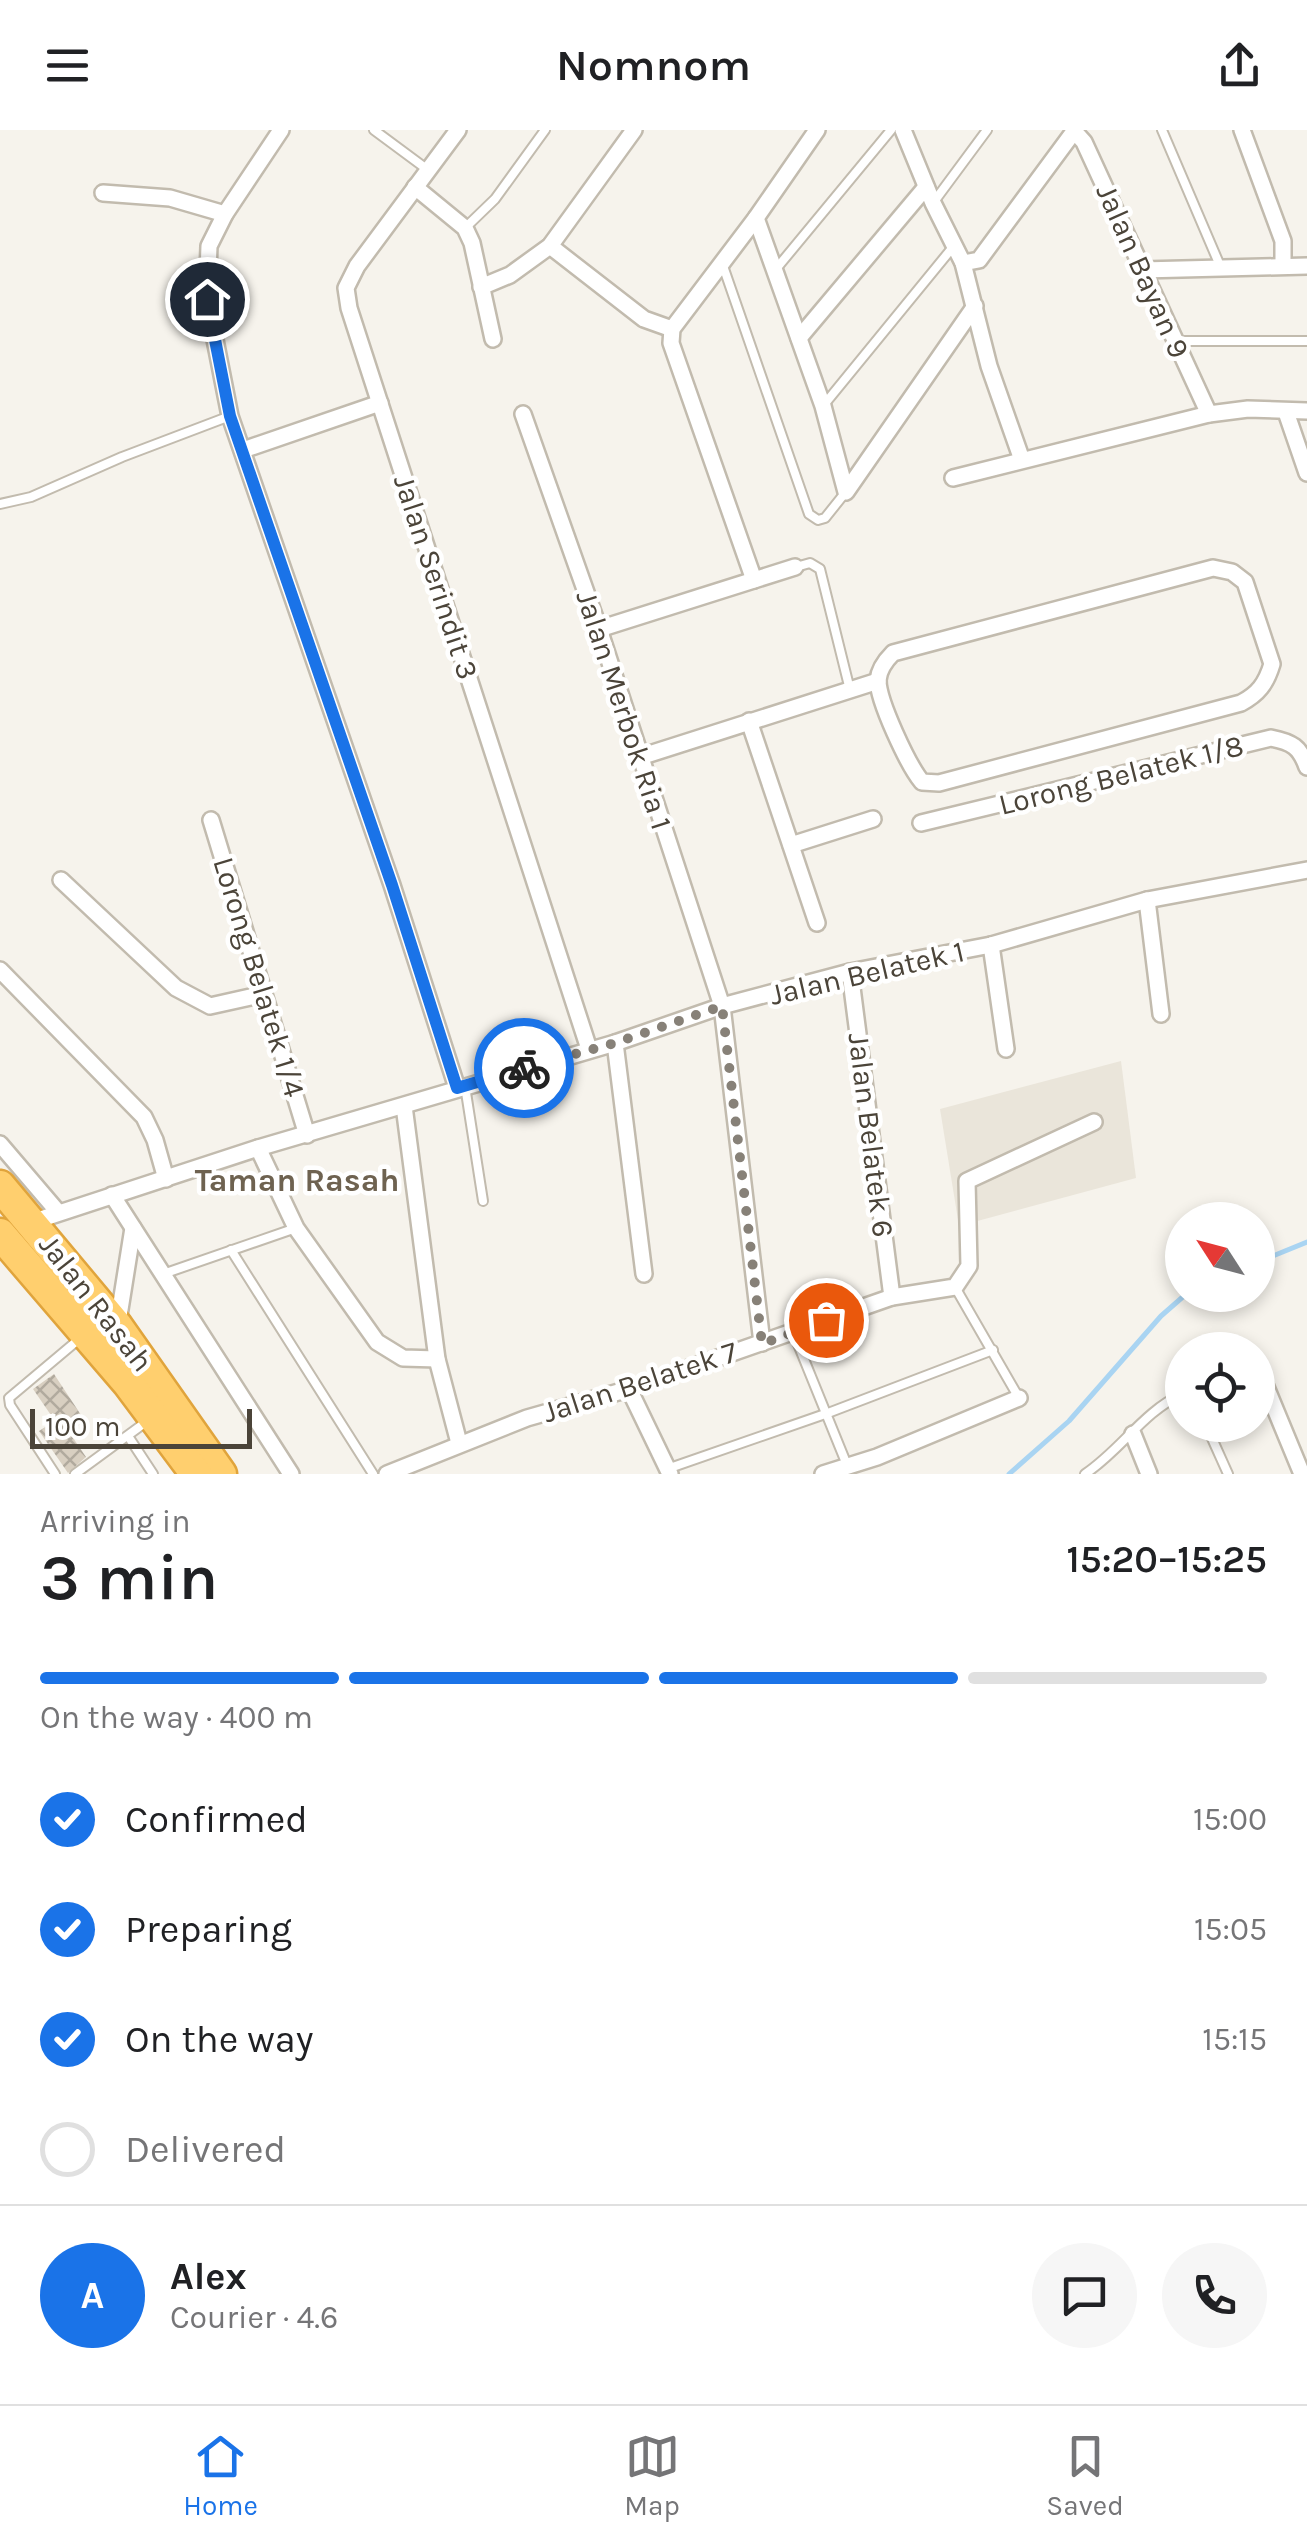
<!DOCTYPE html>
<meta charset="utf-8">
<style>
:root{--surface:#fff;--page:#f6f6f6;--text:#202124;--muted:#757577;--line:#e0e0e0;--accent:#1a73e8}
body{margin:0;font-family:Karla,sans-serif;background:var(--page);color:var(--text);height:100vh;display:flex;flex-direction:column;font-size:38px;white-space:nowrap}
*{box-sizing:border-box;margin:0}
p{font-size:32px;color:var(--muted)}
.icon{flex:none;width:55px;height:55px;fill:none;stroke:currentColor;stroke-width:2;stroke-linecap:round;stroke-linejoin:round}
.map{position:relative;height:1344px;overflow:hidden}
.side{display:flex;flex-direction:column;background:var(--surface);flex:1}
.side>*{flex:none}
.needle{width:65px;rotate:306deg}
.controls{position:absolute;left:1165px;top:1072px;display:grid;gap:20px}
.controls a{display:grid;place-items:center;width:110px;height:110px;border-radius:50%;background:var(--surface);box-shadow:0 5px 15px #0003;font-size:50px}
.scale{position:absolute;left:30px;bottom:25px;width:222px;box-sizing:border-box;padding-left:10px;border:5px solid #4b4439;border-top:0;font-size:28px;line-height:35px;white-space:nowrap;color:#4b4439;-webkit-text-stroke:8px #fff;paint-order:stroke}
.pin{position:absolute;display:grid;place-items:center;width:85px;height:85px;color:#fff;margin:-42px;border:5px solid #fff;border-radius:50%;box-shadow:0 2px 10px #0007}
.courier{position:absolute;display:grid;place-items:center;width:100px;height:100px;margin:-50px;border:8px solid #1a73e8;border-radius:50%;background:#fff;color:#222;box-shadow:0 2px 12px #0007}
.head em{font-style:normal;font-weight:600}
.head div{display:flex;flex-direction:column-reverse}
.head{display:flex;align-items:center;justify-content:space-between;height:170px;padding:0 40px}
h1{font-size:65px;font-weight:600;line-height:75px}
.bar{display:grid;grid-template-columns:repeat(4,1fr);gap:15px 10px;align-content:center;height:120px;padding:0 40px}
.bar i{height:12px;border-radius:8px;background:var(--line)}
.bar .active{background:var(--accent)}
.bar p{grid-column:span 4}
.line{display:flex;align-items:center;gap:25px;padding:0 40px;border-top:2px solid var(--line)}
.line div{flex:1}
.round{display:grid;place-items:center;flex:none;width:105px;height:105px;border-radius:52px;background:var(--page)}
ol{padding:0 40px;list-style:none}
li{display:flex;align-items:center;gap:30px;height:110px}
li p{margin-inline-start:auto}
li .icon{padding:10px;border-radius:50%;background:var(--accent);color:#fff;stroke-width:4}
li:last-child{color:var(--muted)}
li i{width:55px;height:55px;border:5px solid var(--line);border-radius:50%}
header{display:flex;justify-content:space-between;align-items:center;height:130px;padding:0 40px;background:var(--surface);font-size:45px;font-weight:600}
.dock{display:flex;justify-content:space-around;align-items:center;height:140px;border-top:2px solid var(--line);background:var(--surface);font-size:28px;color:var(--muted)}
.dock a{display:grid;justify-items:center;gap:5px}
.dock .active{color:var(--accent)}
.map>svg:first-child{display:block}
.residential{fill:#eae5da}
.lines{fill:none;stroke-linecap:round;stroke-linejoin:round}
.stream{stroke:#a9d4f2;stroke-width:5}
.building{fill:url(#building-cross-hatch)}
.lane-casing{stroke:#c2bbae;stroke-width:12}
.street-casing{stroke:#c2bbae;stroke-width:20}
.highway-casing{stroke:#e0a43c;stroke-width:35}
.lane{stroke:#fff;stroke-width:8}
.street{stroke:#fff;stroke-width:15}
.highway{stroke:#ffcf6e;stroke-width:30}
.done{stroke:#878178;stroke-width:10;stroke-dasharray:0 18}
.route{stroke:#1a73e8;stroke-width:12}
.labels{text-anchor:middle;stroke-width:9;stroke-linejoin:round;paint-order:stroke}
.street-label{font-size:30px;fill:#4b4439;stroke:#fff}
.neighbourhood-label{font-size:32px;font-weight:bold;fill:#6e6250;stroke:#fff}
</style>
<header><svg class="icon" aria-label="menu" viewBox="0 0 24 24"><path d="M4 6h16M4 12h16M4 18h16"/></svg>Nomnom<svg class="icon" aria-label="share" viewBox="0 0 24 24"><path d="M12 15V3M7 8l5-5 5 5M5 13v7h14v-7"/></svg></header>
<div class="map">
<svg width="1307" height="1344" viewBox="0 0 1307 1344">
<defs>
<pattern id="building-cross-hatch" width="8" height="8" patternUnits="userSpaceOnUse" patternTransform="scale(2.5)"><rect width="8" height="8" fill="#d8cfc1"/><path d="M0 0l8 8M0 8l8-8" fill="none" stroke="#b1aa9e"/></pattern>
</defs>
<rect width="100%" height="100%" fill="#f6f3ec"/>
<path class="residential" d="M1121 931 1136 1048 959 1096 940 979Z"/>
<g class="lines">
<g class="stream">
<path d="M1258 1132 1307 1112"/>
<path d="M1009 1344 1069 1291 1161 1186 1185 1165"/>
</g>
</g>
<path class="building" d="M54 1244 85 1291 69 1302 86 1327 68 1343 39 1301 55 1291 33 1259Z"/>
<g class="lines">
<defs>
<g id="lane">
<path d="M374 0 428 40"/>
<path d="M1162 0 1221 138"/>
<path d="M933 73 987 0"/>
<path d="M465 98 495 69 545 0"/>
<path d="M722 133 809 384 818 390 825 388 845 363"/>
<path d="M776 139 891 0"/>
<path d="M1174 211H1307"/>
<path d="M823 276 953 117"/>
<path d="M0 374 31 367 122 327 230 286"/>
<path d="M796 437 810 433 820 439 850 560"/>
<path d="M465 956 483 1071"/>
<path d="M231 1120 373 1344"/>
<path d="M163 1144 296 1098"/>
<path d="M955 1157 1019 1268"/>
<path d="M793 1202 847 1335"/>
<path d="M1206 1295 1228 1344"/>
<path d="M128 1306 153 1344"/>
<path d="M667 1339 828 1283 993 1220"/>
<path d="M55 1344 10 1275 9 1268 78 1210"/>
<path d="M75 1344 146 1292"/>
<path d="M1085 1344C1121 1320 1143 1282 1182 1264"/>
</g>
<g id="street">
<path d="M281 0 225 84 209 116 207 169 230 286 392 755 457 958"/>
<path d="M458 0 357 136 346 158 349 178 589 919"/>
<path d="M903 0 933 73 963 133 989 236 1022 330"/>
<path d="M1242 0 1283 111V136"/>
<path d="M1074 1 1084 12 1209 284"/>
<path d="M415 57 465 98 472 113 493 209"/>
<path d="M103 63 170 68 225 84"/>
<path d="M756 88 823 276 846 362 975 176"/>
<path d="M550 116 644 189 672 199"/>
<path d="M963 133 979 130 1075 0"/>
<path d="M1142 140 1307 136"/>
<path d="M481 157 510 145 550 116 634 0"/>
<path d="M799 208 926 57"/>
<path d="M1286 282 1307 343"/>
<path d="M523 284 599 499 722 876 762 1213"/>
<path d="M243 320 380 273"/>
<path d="M953 348 1209 284 1248 279 1307 281"/>
<path d="M1213 438 1232 442 1245 452 1272 534C1266 554 1258 564 1241 573L939 653 922 652C908 635 878 571 878 550 879 539 886 530 893 523Z"/>
<path d="M754 450 671 213 672 199 756 88 817 0"/>
<path d="M599 499 795 437"/>
<path d="M749 591 817 793"/>
<path d="M640 627 878 551"/>
<path d="M211 690 307 1005"/>
<path d="M921 693 1271 608C1292 612 1300 617 1307 637"/>
<path d="M791 715 873 689"/>
<path d="M61 750 176 858 210 876 264 864"/>
<path d="M1147 770 1161 884"/>
<path d="M991 815 1006 919"/>
<path d="M0 840 144 987 155 1010 166 1049"/>
<path d="M850 842 892 1167"/>
<path d="M615 913 644 1144"/>
<path d="M404 976 437 1229 459 1313"/>
<path d="M0 1014 58 1082"/>
<path d="M258 1018 296 1098 377 1212 403 1228 437 1229"/>
<path d="M112 1065 291 1344"/>
<path d="M32 1092 258 1018 615 913 722 876 850 842 991 815 1147 770 1307 740"/>
<path d="M118 1192 133 1098"/>
<path d="M1259 1240 1302 1344"/>
<path d="M629 1259 670 1344"/>
<path d="M1133 1304 1149 1344"/>
<path d="M387 1344 527 1288 629 1259 892 1167 955 1157 969 1136 967 1051 1094 992"/>
<path d="M823 1344 877 1327 1019 1268"/>
</g>
<g id="highway">
<path d="M0 1056 117 1196 221 1344"/>
<path d="M0 1104 128 1253 196 1344"/>
</g>
</defs>
<use href="#lane" class="lane-casing"/>
<use href="#street" class="street-casing"/>
<use href="#highway" class="highway-casing"/>
<use href="#lane" class="lane"/>
<use href="#street" class="street"/>
<use href="#highway" class="highway"/>
</g>
<g class="lines">
<path class="done" d="M524 938 615 913 722 876 762 1214 826 1190"/>
<path class="route" d="M207 169 230 286 392 755 457 958 524 938"/>
</g>
<g class="labels">
<g class="street-label">
<text transform="translate(1143 141) rotate(66)" y="10">Jalan Bayan 9</text>
<text transform="translate(436 447) rotate(72)" y="10">Jalan Serindit 3</text>
<text transform="translate(624 580) rotate(72)" y="10">Jalan Merbok Ria 1</text>
<text transform="translate(1121 645) rotate(-14)" y="10">Lorong Belatek 1/8</text>
<text transform="translate(867 843) rotate(-13)" y="10">Jalan Belatek 1</text>
<text transform="translate(259 847) rotate(73)" y="10">Lorong Belatek 1/4</text>
<text transform="translate(871 1005) rotate(83)" y="10">Jalan Belatek 6</text>
<text transform="translate(96 1173) rotate(52)" y="10">Jalan Rasah</text>
<text transform="translate(640 1252) rotate(-18)" y="10">Jalan Belatek 7</text>
</g>
<g class="neighbourhood-label">
<text x="297" y="1061">Taman Rasah</text>
</g>
</g>
</svg>
<div class="controls">
<a><svg class="needle" viewBox="-14 -14 28 28"><path d="M0-13l5 13h-10z" fill="#e53935"/><path d="M0 13l5-13h-10z" fill="#757577"/></svg></a>
<a><svg class="icon" aria-label="locate" viewBox="0 0 24 24"><circle cx="12" cy="12" r="6"/><path d="M12 2v4M12 18v4M2 12h4M18 12h4"/></svg></a>
</div>
<div class="scale">100 m</div>
<div class="pin" style="left:826px;top:1190px;background:#ea580c"><svg class="icon" aria-label="bag" viewBox="0 0 24 24"><path d="M5 8h14l-1 12H6zM9 8a3 3 0 0 1 6 0"/></svg></div>
<div class="pin" style="left:207px;top:169px;background:#1f2937"><svg class="icon" aria-label="home" viewBox="0 0 24 24"><path d="M3 11l9-7 9 7M6 9v11h12V9"/></svg></div>
<div class="courier" style="left:524px;top:938px"><svg class="icon" aria-label="bike" viewBox="0 0 24 24"><circle cx="6" cy="16" r="4"/><circle cx="18" cy="16" r="4"/><path d="M6 16l4-8h5l3 8M10 8l3 8H6M13 5h3"/></svg></div>
</div>
<section class="side">
<div class="head"><div><h1>3 min</h1><p>Arriving in</p></div><em>15:20–15:25</em></div>
<div class="bar"><i class="active"></i><i class="active"></i><i class="active"></i><i></i><p>On the way · 400 m</p></div>
<ol>
<li><svg class="icon" aria-label="check" viewBox="0 0 24 24"><path d="M5 12l5 5 9-10"/></svg>Confirmed<p>15:00</p></li>
<li><svg class="icon" aria-label="check" viewBox="0 0 24 24"><path d="M5 12l5 5 9-10"/></svg>Preparing<p>15:05</p></li>
<li><svg class="icon" aria-label="check" viewBox="0 0 24 24"><path d="M5 12l5 5 9-10"/></svg>On the way<p>15:15</p></li>
<li><i></i>Delivered</li>
</ol>
<div class="line" style="height:180px"><b class="round" style="background:var(--accent);color:#fff">A</b><div><b>Alex</b><p>Courier · 4.6</p></div><a class="round"><svg class="icon" aria-label="chat" viewBox="0 0 24 24"><path d="M4 5h16v11H9l-5 4z"/></svg></a><a class="round"><svg class="icon" aria-label="phone" viewBox="0 0 24 24"><path d="M5 4h4l2 5-3 2q2 4 5 5l2-3 5 2v4C11 20 4 13 5 4z"/></svg></a></div>
</section>
<nav class="dock">
<a class="active"><svg class="icon" aria-label="home" viewBox="0 0 24 24"><path d="M3 11l9-7 9 7M6 9v11h12V9"/></svg>Home</a>
<a><svg class="icon" aria-label="map" viewBox="0 0 24 24"><path d="M3 6l6-2 6 2 6-2v14l-6 2-6-2-6 2zM9 4v14M15 6v14"/></svg>Map</a>
<a><svg class="icon" aria-label="saved" viewBox="0 0 24 24"><path d="M7 4h10v16l-5-4-5 4z"/></svg>Saved</a>
</nav>
